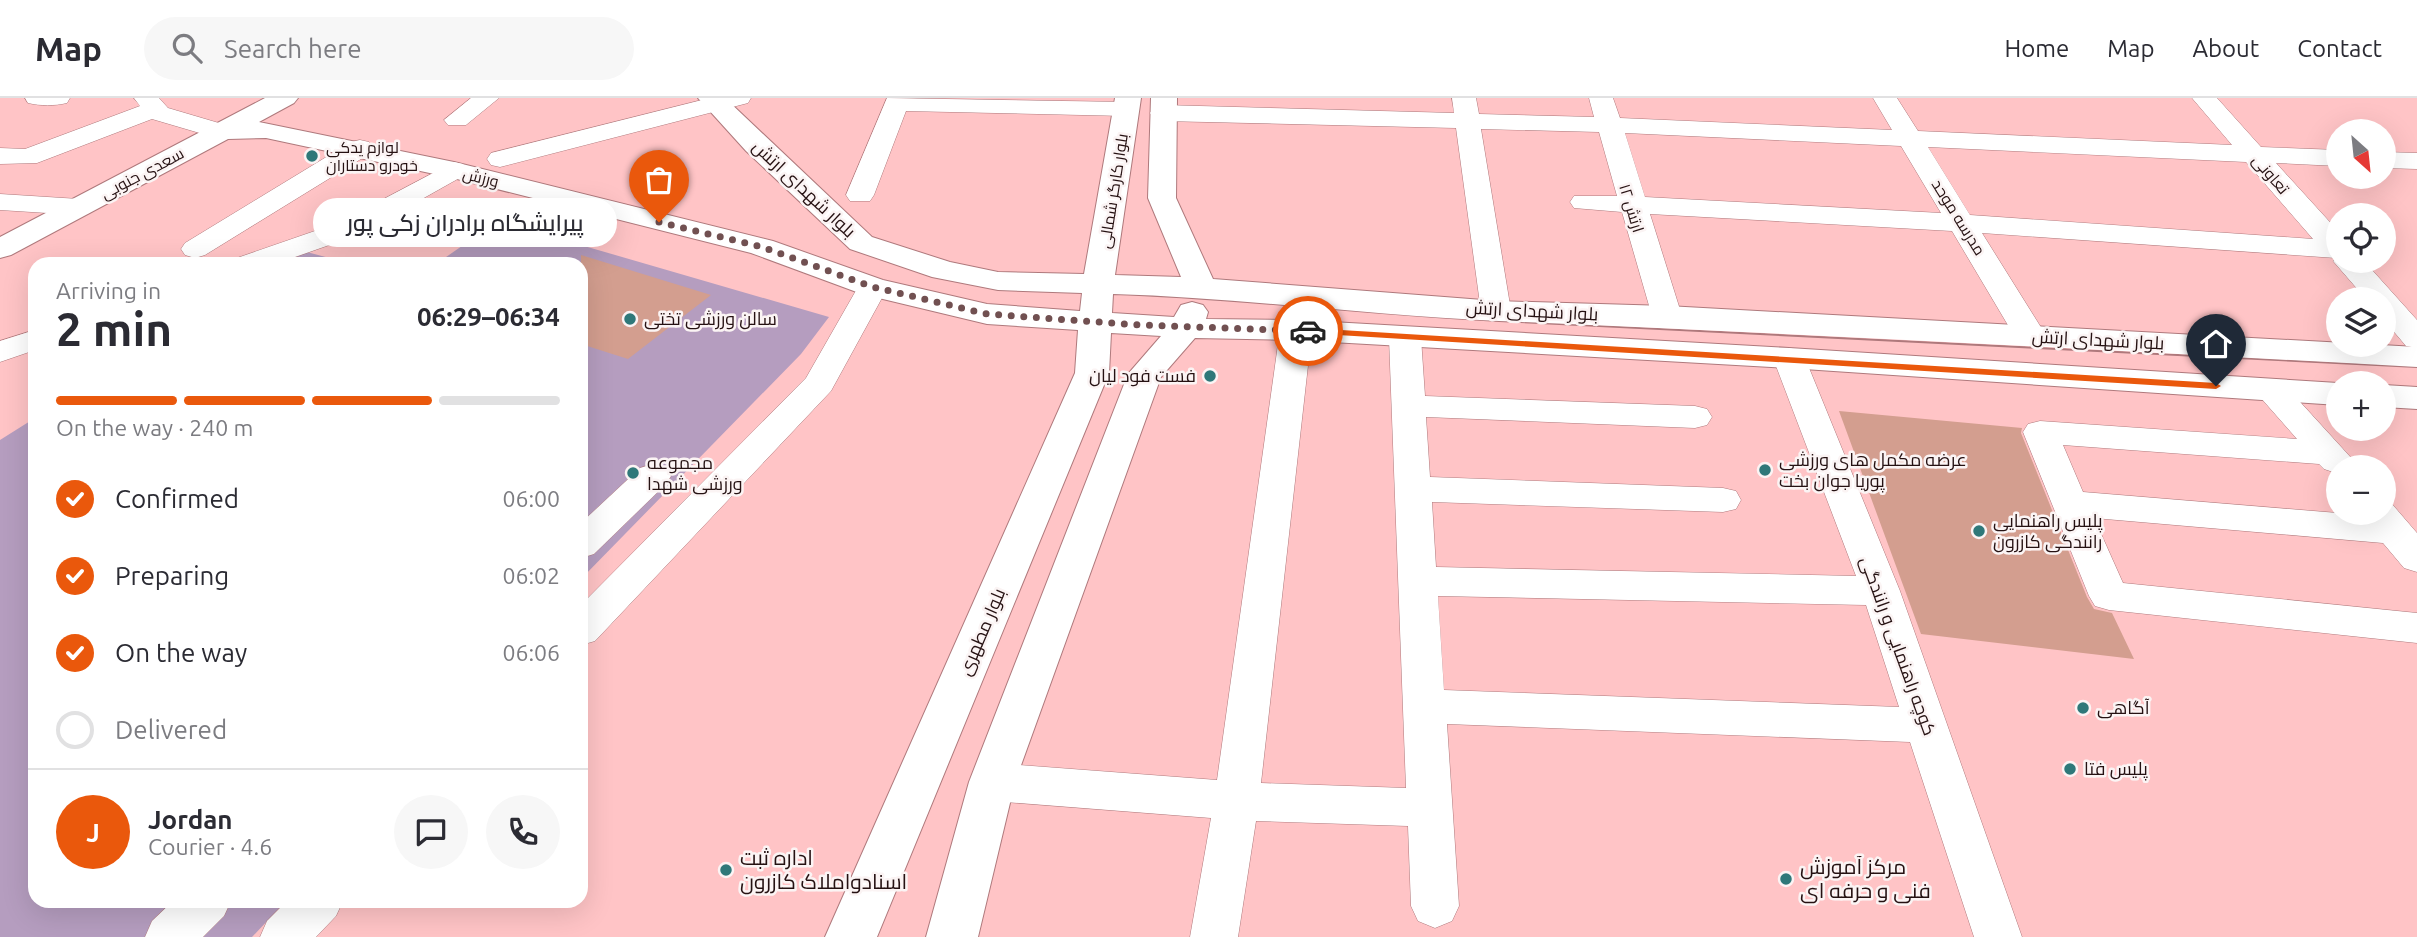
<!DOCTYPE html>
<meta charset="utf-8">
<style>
:root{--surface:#fff;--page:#f7f7f7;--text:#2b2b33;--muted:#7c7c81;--line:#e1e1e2;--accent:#ea580c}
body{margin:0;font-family:Ubuntu,Cairo,sans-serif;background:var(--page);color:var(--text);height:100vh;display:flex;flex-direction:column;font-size:26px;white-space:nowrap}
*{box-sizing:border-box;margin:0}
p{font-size:23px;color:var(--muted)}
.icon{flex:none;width:38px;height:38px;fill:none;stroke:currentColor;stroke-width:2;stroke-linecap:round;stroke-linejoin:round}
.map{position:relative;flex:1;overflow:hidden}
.panel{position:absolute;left:28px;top:159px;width:560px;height:651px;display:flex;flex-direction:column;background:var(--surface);border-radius:21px;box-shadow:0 7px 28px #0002}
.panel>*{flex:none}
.needle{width:46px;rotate:153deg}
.controls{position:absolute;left:2326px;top:21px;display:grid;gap:14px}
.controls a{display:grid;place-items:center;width:70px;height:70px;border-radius:50%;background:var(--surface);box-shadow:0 7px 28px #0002;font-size:35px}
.pin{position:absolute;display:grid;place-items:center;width:60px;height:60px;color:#fff;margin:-72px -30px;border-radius:50% 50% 50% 0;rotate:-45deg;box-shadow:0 0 7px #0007}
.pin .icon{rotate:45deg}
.courier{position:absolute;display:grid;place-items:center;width:70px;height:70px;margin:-35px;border:5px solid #ea580c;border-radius:50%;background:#fff;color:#222;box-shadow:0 2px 9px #0007}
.bubble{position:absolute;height:49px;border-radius:24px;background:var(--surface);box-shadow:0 7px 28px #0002;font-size:23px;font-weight:600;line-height:49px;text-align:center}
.overview em{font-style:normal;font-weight:600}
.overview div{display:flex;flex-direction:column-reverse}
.overview{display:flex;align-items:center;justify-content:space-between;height:119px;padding:0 28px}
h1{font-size:46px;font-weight:600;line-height:52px}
.bar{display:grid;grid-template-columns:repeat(4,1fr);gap:10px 7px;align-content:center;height:84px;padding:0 28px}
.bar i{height:9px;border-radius:5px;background:var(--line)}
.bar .active{background:var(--accent)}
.bar p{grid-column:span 4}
.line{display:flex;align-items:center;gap:18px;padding:0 28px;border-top:2px solid var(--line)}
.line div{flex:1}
.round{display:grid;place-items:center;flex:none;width:74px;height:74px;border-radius:37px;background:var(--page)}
ol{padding:0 28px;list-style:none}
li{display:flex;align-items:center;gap:21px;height:77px}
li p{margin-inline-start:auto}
li .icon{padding:7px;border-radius:50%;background:var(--accent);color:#fff;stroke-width:4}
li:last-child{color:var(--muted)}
li i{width:38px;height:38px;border:4px solid var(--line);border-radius:50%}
header{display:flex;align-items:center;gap:42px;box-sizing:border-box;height:98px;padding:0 35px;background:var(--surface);border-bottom:2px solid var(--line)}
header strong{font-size:33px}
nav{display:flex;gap:38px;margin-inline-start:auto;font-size:24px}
.search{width:490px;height:63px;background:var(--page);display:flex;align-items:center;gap:18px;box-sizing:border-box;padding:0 24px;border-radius:38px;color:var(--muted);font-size:26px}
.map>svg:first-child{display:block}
.green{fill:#b59dbf}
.building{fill:#d39e8f}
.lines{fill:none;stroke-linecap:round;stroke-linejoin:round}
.minor-casing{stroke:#af797c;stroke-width:1}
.major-casing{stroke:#af797c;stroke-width:2}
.minor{fill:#fff;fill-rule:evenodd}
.major{fill:#fff;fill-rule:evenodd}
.route{fill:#ea580c}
.done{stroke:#715051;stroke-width:7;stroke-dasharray:0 12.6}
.poi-dot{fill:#2f7879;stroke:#fbf4f4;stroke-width:2.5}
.labels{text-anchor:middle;stroke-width:5;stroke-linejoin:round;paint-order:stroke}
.far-poi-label{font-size:16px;fill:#251112;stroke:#fbf4f4;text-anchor:start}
.far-street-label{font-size:16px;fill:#251112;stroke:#fbf4f4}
.street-label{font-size:18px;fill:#251112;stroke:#fbf4f4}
.poi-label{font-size:18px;fill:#251112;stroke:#fbf4f4;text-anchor:start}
.near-poi-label{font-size:21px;fill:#251112;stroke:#fbf4f4;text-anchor:start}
</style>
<header>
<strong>Map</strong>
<div class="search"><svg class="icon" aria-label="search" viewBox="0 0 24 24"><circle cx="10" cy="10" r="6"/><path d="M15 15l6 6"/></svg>Search here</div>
<nav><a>Home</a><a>Map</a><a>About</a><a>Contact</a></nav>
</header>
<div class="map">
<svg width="2417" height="839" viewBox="0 0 2417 839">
<rect width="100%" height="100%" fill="#ffc4c6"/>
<g class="green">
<path d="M498 123 829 219 801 256 581 481V166H436Z"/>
<path d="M303 153 352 166H281Z"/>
<path d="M35 320V803H286L252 839H0V342Z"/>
</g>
<g class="building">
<path d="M581 157 711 197 628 261 581 246Z"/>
<path d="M1839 313 2022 330 2021 335 2087 499 2094 511 2112 515 2134 561 1921 536Z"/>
</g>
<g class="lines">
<defs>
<g id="minor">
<path d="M25 0H70L67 5C54 8 41 8 28 5Z"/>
<path d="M134 0H159L168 10 229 28 233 33 229 38 220 41 152 21 37 65 0 66V50L25 51 140 8Z"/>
<path d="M471 0H499L466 27H448L444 22Z"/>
<path d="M710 0H751L748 5 500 69 491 67 487 61 491 55Z"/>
<path d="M887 0 1126 4 1135 6 1138 11 1135 16 1126 18 906 13 874 97 870 103H850L846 97Z"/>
<path d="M1452 0H1476L1479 16 1594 19 1589 0H1613L1620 20 1892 32 1873 0H1897L1918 33 2232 47 2192 0H2217L2261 49 2338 52V68L2276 65 2338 133V163H2364L2417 222V250L2406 248 2384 222V201H2366L2333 163 2336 160 1982 135 2047 239 2042 246 2031 248 2020 246 2015 239 1952 133 1650 116 1682 218 1678 225 1667 227 1656 225 1652 218 1622 114 1574 110 1570 104 1574 98H1617L1599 34 1481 31 1511 213 1507 220 1496 222 1485 220 1481 213 1456 30 1163 23 1154 20 1150 15 1154 10 1163 7 1454 15ZM1625 35 1901 48 1941 115 1645 99ZM1928 49 2246 64 2313 141 1970 117Z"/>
<path d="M360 42 369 44 373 50 369 56 205 157 195 160 185 157 181 151 185 145 351 44Z"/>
<path d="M2384 54 2417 55V71L2384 70Z"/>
<path d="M454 64 463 66 467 72 463 78 358 137 275 166H232L237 160 338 125Z"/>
<path d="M0 96 79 101 89 103 93 109 89 115 79 117 0 112Z"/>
<path d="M873 180 884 183 888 189 831 293 595 543 581 547V507L806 280 858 189 862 183Z"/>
<path d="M1296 223 1307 225 1312 232 1261 685 1406 690 1389 240 1394 233 1405 231 1416 233 1421 240 1425 298 1695 308 1707 311 1712 319 1707 327 1695 330 1426 319 1430 379 1723 390 1736 393 1741 402 1736 411 1723 414 1432 404 1436 469 1856 478 1773 260 1778 253 1789 250 1800 253 1805 260 1900 493 2022 839H1974L1910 644 1447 626 1459 808 1452 823 1435 830 1418 823 1411 808 1408 728 1256 723 1238 839H1190L1211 720 992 703 976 697 970 684 976 671 992 665 1217 682 1280 232 1285 225ZM1438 498 1866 507 1899 609 1444 592Z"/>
<path d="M35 232V252L0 264V243Z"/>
<path d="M2270 281 2282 284 2354 363 2350 369H2338L2336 375 2324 371 2319 366 2063 347 2083 394 2362 417 2361 415H2384V404L2392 406 2417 435V474L2404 470 2383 445 2094 420 2123 485 2417 515V545L2109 512 2095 508 2089 498 2023 334 2028 326 2040 323 2297 341 2253 291 2258 284Z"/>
<path d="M653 366 666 370 671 378 666 386 594 456 581 460V425L640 370Z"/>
<path d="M173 803H231L224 818 203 839H145L152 823Z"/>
<path d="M287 803H343L336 818 316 839H260L267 823Z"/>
</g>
<g id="major">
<path d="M265 0H298L294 5 259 24 454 64 773 143 883 182 987 206 1080 213 1082 195 998 192 932 179 850 151 746 53 698 0H725L872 139 950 164 998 174 1084 176 1115 0H1141L1115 177 1181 179 1148 100 1151 0H1177L1176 100 1213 181 1496 203 1667 208 2417 249V269C2111 252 1805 236 1499 223 1370 217 1242 200 1113 196L1112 215 1174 219 1181 207 1192 204 1203 207 1208 214 1206 221 1296 222 1789 250 2338 285V307L1789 270 1296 242 1195 240 1161 279 1015 684 978 839H926L969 684 1128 276 1161 238 1111 235 1109 275 877 839H825L1075 275 1078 232 987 226 862 196 751 155 453 80 266 40 228 41 11 157 0 160V139Z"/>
<path d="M2384 287 2417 289V311L2384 309Z"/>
</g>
</defs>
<use href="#minor" class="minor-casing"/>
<use href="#major" class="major-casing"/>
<use href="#minor" class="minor"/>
<use href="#major" class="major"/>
</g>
<path class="route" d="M1308 230 2216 285 2221 288 2216 291 1305 235Z"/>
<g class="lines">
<path class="done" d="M659 124 762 149 873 189 987 216 1139 227 1308 233"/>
</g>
<g class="poi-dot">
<circle cx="312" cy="58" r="7"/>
<circle cx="630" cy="221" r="7"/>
<circle cx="1210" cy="278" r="7"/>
<circle cx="1765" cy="372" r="7"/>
<circle cx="633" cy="375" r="7"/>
<circle cx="1979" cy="433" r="7"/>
<circle cx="2083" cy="610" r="7"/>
<circle cx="2070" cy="671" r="7"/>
<circle cx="726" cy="772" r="7"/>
<circle cx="1786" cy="781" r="7"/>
</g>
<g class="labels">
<g class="far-poi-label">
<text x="326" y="55">لوازم یدکی<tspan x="326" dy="18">خودرو دستاران</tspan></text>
</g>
<g class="far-street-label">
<text transform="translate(142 75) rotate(-28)" y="6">سعدی جنوبی</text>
<text transform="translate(2271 76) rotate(49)" y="6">تعاونی</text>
<text transform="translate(481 79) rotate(14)" y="6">ورزش</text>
<text transform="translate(1113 93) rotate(-81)" y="6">بلوار کارگر شمالی</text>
<text transform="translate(1632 110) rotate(73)" y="6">ارتش ۱۲</text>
<text transform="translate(1959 119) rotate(58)" y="6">مدرسه موحد</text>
</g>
<g class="street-label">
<text transform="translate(804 91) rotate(43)" y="6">بلوار شهدای ارتش</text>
<text transform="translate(1532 213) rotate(3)" y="6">بلوار شهدای ارتش</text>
<text transform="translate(2098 242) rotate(3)" y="6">بلوار شهدای ارتش</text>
<text transform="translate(982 534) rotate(-67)" y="6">بلوار مطهری</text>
<text transform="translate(1898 548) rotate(70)" y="6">کوچه راهنمایی و رانندگی</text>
</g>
<g class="poi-label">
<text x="644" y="227">سالن ورزشی تختی</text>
<text x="1196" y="284" text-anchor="end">فست فود لیان</text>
<text x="1779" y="368">عرضه مکمل های ورزشی<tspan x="1779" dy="21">پوریا جوان بخت</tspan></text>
<text x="647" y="371">مجموعه<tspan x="647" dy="21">ورزشی شهدا</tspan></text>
<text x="1993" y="429">پلیس راهنمایی<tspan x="1993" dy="21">رانندگی کازرون</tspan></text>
<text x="2097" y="616">آگاهی</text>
<text x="2084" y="677">پلیس فتا</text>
</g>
<g class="near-poi-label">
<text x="740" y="767">اداره ثبت<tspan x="740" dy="24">اسنادواملاک کازرون</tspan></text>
<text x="1800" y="776">مرکز آموزش<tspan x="1800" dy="24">فنی و حرفه ای</tspan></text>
</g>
</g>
</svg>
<div class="controls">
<a><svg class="needle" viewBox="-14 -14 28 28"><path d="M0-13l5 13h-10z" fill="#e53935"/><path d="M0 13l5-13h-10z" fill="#7c7c81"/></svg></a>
<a><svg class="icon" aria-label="locate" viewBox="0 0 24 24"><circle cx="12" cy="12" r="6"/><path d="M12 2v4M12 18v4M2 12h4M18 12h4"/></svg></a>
<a><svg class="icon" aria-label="layers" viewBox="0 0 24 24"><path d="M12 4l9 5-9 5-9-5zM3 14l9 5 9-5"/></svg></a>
<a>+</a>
<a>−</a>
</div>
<div class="pin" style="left:659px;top:124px;background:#ea580c"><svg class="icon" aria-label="bag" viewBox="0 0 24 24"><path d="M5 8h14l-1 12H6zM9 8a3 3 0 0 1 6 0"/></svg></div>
<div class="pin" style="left:2216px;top:288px;background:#1f2937"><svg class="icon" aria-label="home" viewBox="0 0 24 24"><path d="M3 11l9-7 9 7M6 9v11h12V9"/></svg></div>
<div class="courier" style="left:1308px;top:233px"><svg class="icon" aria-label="car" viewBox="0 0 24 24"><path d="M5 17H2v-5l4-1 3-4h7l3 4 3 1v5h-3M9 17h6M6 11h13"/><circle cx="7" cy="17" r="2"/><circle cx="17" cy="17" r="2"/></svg></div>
<div class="bubble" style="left:313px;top:100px;width:304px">پیرایشگاه برادران زکی پور</div>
<section class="panel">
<div class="overview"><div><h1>2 min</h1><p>Arriving in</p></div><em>06:29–06:34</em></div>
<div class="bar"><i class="active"></i><i class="active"></i><i class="active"></i><i></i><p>On the way · 240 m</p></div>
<ol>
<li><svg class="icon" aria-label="check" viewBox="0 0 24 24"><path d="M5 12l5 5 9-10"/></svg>Confirmed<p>06:00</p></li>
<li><svg class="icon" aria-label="check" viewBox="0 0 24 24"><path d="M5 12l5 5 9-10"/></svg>Preparing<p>06:02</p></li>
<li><svg class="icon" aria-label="check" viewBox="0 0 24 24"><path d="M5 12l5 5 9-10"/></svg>On the way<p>06:06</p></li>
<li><i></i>Delivered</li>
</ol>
<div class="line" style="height:126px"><b class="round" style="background:var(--accent);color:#fff">J</b><div><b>Jordan</b><p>Courier · 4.6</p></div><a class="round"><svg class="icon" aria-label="chat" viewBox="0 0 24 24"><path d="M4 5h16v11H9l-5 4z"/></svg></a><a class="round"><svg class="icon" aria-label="phone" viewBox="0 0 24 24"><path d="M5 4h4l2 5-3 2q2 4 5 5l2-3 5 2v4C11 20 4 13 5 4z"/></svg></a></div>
</section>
</div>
